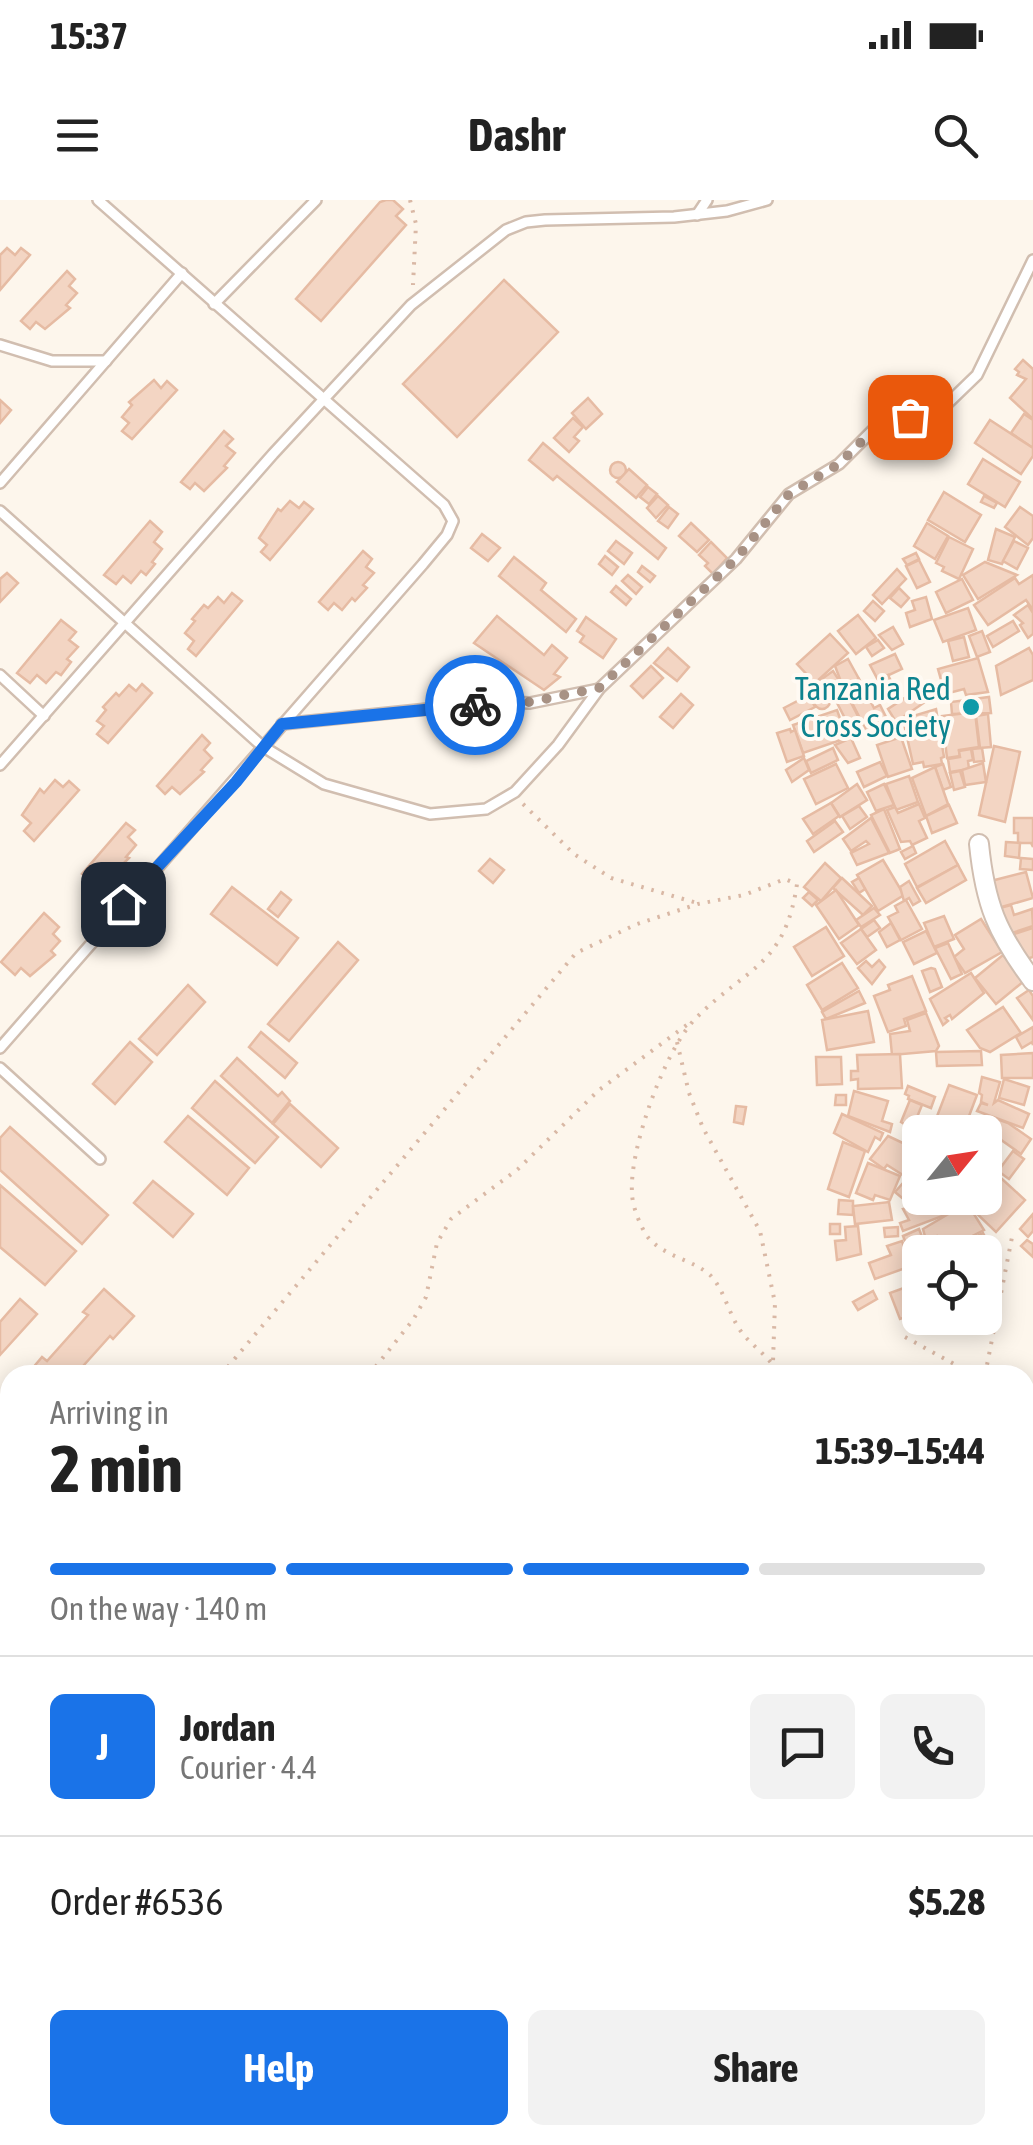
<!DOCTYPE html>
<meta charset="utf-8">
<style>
:root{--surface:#fff;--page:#f2f2f2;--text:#222;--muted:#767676;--line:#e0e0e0;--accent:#1a73e8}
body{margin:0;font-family:"Asap Condensed",sans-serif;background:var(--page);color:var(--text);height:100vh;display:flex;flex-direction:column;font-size:38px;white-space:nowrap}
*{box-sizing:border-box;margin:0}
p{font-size:32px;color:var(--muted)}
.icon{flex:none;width:55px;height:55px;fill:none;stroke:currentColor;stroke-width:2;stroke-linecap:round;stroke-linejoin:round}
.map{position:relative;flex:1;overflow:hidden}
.sheet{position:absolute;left:0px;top:1165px;width:1035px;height:780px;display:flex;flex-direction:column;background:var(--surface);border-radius:30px 30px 0 0;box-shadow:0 5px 25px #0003}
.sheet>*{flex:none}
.needle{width:65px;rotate:60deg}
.controls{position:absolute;left:902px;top:915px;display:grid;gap:20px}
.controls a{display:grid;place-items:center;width:100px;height:100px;border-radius:15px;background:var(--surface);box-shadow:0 5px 25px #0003;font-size:50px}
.pin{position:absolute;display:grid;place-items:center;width:85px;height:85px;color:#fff;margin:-42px;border-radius:20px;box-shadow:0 5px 15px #0006}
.courier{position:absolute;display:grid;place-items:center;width:100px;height:100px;margin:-50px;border:8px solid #1a73e8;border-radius:50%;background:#fff;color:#222;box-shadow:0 2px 12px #0007}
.overview em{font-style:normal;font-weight:700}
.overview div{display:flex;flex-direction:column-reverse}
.overview{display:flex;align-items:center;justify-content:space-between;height:170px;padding:0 50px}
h1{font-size:65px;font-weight:700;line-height:75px}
.bar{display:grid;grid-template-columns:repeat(4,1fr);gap:15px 10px;align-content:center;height:120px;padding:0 50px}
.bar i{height:12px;border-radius:8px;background:var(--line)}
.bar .selected{background:var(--accent)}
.bar p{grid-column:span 4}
.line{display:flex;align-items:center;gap:25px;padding:0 50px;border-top:2px solid var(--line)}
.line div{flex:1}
.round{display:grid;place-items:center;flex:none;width:105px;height:105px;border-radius:15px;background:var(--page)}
.button{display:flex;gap:20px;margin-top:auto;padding:20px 50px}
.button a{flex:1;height:115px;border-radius:15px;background:var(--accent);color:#fff;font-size:40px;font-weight:700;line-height:115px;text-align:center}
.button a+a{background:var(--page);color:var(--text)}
.status{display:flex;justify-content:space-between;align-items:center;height:70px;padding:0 50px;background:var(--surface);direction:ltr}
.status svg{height:28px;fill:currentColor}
header{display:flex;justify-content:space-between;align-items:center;height:130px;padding:0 50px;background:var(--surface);font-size:45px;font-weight:700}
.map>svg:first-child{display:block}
.education{fill:#f3e8fa}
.building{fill:#f3d5c3;stroke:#e6bba3;stroke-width:2.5}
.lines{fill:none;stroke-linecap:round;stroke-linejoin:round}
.lane-casing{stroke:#d1beb0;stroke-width:14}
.street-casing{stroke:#d1beb0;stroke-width:22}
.path{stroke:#d9b8a5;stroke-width:4;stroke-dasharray:2.5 8;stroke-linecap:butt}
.lane{stroke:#fff;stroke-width:9}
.street{stroke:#fff;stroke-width:18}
.done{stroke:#a89285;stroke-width:10;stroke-dasharray:0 18}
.route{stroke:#1a73e8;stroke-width:12}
.culture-dot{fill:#0f9aa8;stroke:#fffaf3;stroke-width:4}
.labels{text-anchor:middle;stroke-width:8;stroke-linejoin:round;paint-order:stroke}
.culture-label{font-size:32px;fill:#0d838f;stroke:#fffaf3;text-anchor:end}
</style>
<div class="status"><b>15:37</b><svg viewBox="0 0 49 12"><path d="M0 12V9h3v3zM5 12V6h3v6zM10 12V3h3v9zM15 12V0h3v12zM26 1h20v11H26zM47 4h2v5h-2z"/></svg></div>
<header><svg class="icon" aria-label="menu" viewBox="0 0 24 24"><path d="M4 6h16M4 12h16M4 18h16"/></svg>Dashr<svg class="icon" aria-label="search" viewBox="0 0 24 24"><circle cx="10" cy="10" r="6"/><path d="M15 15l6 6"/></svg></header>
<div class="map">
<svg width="1033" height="1945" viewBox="0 0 1033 1945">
<rect width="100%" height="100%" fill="#fdf6ec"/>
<path class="education" d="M148 1935H904L899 1945H151Z"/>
<g class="building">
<path d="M386 0H393L403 9 396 16 406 25 321 121 296 99 380 2Z"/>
<path d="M7 48 15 55 21 48 30 55 0 90V55Z"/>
<path d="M67 71 75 79 69 86 77 93 66 105 70 108 45 129 36 122 30 129 21 121Z"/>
<path d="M504 80 558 132 457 237 403 184Z"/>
<path d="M1023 160 1033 169V219L1010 198 1026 179 1017 175 1019 172 1015 169Z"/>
<path d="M154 180 161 188 167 181 177 190 132 239 122 231 129 223 122 217 132 205 129 202Z"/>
<path d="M588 198 602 214 586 229 572 213Z"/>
<path d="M0 200 11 210 0 223Z"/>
<path d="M1024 214 1033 220V248L1011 233Z"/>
<path d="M573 218 583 227 574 237 579 241 569 252 554 238Z"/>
<path d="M990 220 1033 248V256L1021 274 975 243Z"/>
<path d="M224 231 233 239 226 246 235 253 224 266 227 268 204 291 195 283 190 289 181 282Z"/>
<path d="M543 243 666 348 658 359 557 276 553 280 529 260Z"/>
<path d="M983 259 1020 282 1005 307 968 284Z"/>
<circle cx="618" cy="270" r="8"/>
<path d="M629 269 647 285 636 298 617 282Z"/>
<path d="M648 287 657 294 649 304 640 297Z"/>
<path d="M944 292 981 315 965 342 928 320Z"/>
<path d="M658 296 668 305 656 318 647 308Z"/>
<path d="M984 296 997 303 994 308 981 302Z"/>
<path d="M290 301 299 308 304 302 313 309 270 360 261 352 267 345 259 338 278 309 281 311Z"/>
<path d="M669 307 678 314 668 328 658 321Z"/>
<path d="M1020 307 1033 316V338L1028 345 1005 327Z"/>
<path d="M150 321 162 332 154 342 162 349 152 362 155 364 146 375 141 371 131 383 123 376 116 384 104 375Z"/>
<path d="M691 323 709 340 697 352 679 336Z"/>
<path d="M927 323 948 336 935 359 914 346Z"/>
<path d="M996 329 1015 337 1002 364 988 360Z"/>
<path d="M482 334 500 348 488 361 471 348Z"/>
<path d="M949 337 973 349 959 379 942 371 944 367 936 363Z"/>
<path d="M616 341 632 353 624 364 608 351Z"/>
<path d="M1014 341 1028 348 1017 369 1003 361Z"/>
<path d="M711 342 727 358 713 374 705 366 708 363 699 355Z"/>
<path d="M363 351 372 359 366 367 374 373 363 385 367 388 355 401 352 398 342 410 334 403 328 410 319 402Z"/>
<path d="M916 353 919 359 907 365 903 359Z"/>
<path d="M605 356 618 367 612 375 599 364Z"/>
<path d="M514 357 546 383 541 390 576 419 566 432 499 376Z"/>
<path d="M919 360 930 382 917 388 906 366Z"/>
<path d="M985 362 1017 375 978 399 963 375Z"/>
<path d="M642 366 655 376 650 382 638 372Z"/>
<path d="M897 369 906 379 882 404 873 395Z"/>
<path d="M7 373 18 383 0 402V379Z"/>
<path d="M628 375 642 387 636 394 622 381Z"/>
<path d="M1033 375V410L1026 400 988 425 974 405 1015 378 1019 384Z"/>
<path d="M962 379 973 400 946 413 936 392Z"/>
<path d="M616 386 631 399 626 405 611 392Z"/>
<path d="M899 388 909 398 901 407 890 398Z"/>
<path d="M232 393 242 401 196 456 188 449 194 441 185 433 195 421 192 419 204 405 208 408 218 397 224 403Z"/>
<path d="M926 397 932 419 910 427 906 413 915 410 912 401Z"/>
<path d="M873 401 884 411 875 421 864 411Z"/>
<path d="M1028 405 1033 413V434L1028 438 1020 425 1023 423 1014 415Z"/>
<path d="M968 408 976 430 943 442 934 420Z"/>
<path d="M858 415 876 438 856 454 838 431Z"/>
<path d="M497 416 544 455 552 445 567 458 554 474 560 477 544 490 474 443Z"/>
<path d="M586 417 616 439 603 458 580 442 584 436 577 431Z"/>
<path d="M61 420 76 432 69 440 78 447 67 459 71 462 61 475 56 472 46 483 37 475 30 483 17 473Z"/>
<path d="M1013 421 1019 431 993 447 987 436Z"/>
<path d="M893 427 903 444 892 450 879 435Z"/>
<path d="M982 431 990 452 977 457 969 436Z"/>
<path d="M830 434 848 453 815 483 797 464Z"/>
<path d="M964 437 969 457 953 461 948 441Z"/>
<path d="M878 440 884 448 872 456 866 447Z"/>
<path d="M668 448 689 467 677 481 654 463Z"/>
<path d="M1029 448 1033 455V480L1001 495 996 466Z"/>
<path d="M895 454 902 469 878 480 870 465Z"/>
<path d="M978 458 988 492 966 495 964 489 945 494 938 469Z"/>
<path d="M848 459 859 479 843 487 835 466Z"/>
<path d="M651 466 663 478 643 498 631 486Z"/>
<path d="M833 471 844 488 829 497 819 481Z"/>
<path d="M888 475 895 489 884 494 877 481Z"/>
<path d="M859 479 874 508 880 505 888 521 867 532 844 487Z"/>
<path d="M142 484 152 493 108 543 97 534 104 526 97 521 106 510 103 507 116 493 119 496 129 485 136 491Z"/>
<path d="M844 489 864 528 853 534 833 495Z"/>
<path d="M917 490 925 502 896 522 888 509Z"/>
<circle cx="822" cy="501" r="8"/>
<path d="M681 494 693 505 673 528 660 517Z"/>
<path d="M809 495 815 507 790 520 784 508Z"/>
<path d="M989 497 991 513 952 514 951 502Z"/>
<path d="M936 509 944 557 941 558 942 564 924 567 923 562 913 564 903 519Z"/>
<path d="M837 510 847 538 803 553 793 525Z"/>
<path d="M975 512 979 547 959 550 960 556 947 558 942 516Z"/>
<path d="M988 514 991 547 980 548 976 516Z"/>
<path d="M790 529 791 532 795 530 804 556 787 562 777 533Z"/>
<path d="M202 535 210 543 204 550 212 558 201 570 204 572 180 594 172 587 165 594 157 586Z"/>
<path d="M901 537 912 569 888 577 877 545Z"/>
<path d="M851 538 860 558 848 563 835 545Z"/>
<path d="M994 546 1020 552 1005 622 979 615Z"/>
<path d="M833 548 838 560 811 573 806 561Z"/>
<path d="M982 548 984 561 974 562 972 549Z"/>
<path d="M971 549 973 560 968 561 969 569 950 572 948 559 960 557 959 551Z"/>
<path d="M804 558 809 570 792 582 786 570Z"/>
<path d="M880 562 887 576 864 587 857 572Z"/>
<path d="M983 563 986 582 965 585 962 570Z"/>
<path d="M836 564 848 588 816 604 804 579Z"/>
<path d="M943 564 951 587 943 590 935 567Z"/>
<path d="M935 567 948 604 926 616 912 578Z"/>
<path d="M960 571 965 587 954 590 950 573Z"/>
<path d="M909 576 918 602 896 610 886 584Z"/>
<path d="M55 580 63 587 69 581 79 590 34 641 24 631 31 623 22 615 40 589 44 593Z"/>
<path d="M857 584 867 600 840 617 831 603Z"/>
<path d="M884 584 894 605 876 611 867 592Z"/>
<path d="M831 603 839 616 813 634 803 619Z"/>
<path d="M919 604 925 618 919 621 927 638 912 645 910 641 901 642 887 610 895 607 898 613Z"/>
<path d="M949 605 957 623 932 633 926 616Z"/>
<path d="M859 606 867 617 850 629 842 616Z"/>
<path d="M884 609 900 649 890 653 871 615Z"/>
<path d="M871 618 889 653 857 665 851 653 869 644 866 641 851 651 843 639Z"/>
<path d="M1014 618H1033V647L1031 643H1018V633H1014Z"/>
<path d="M835 621 843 632 814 652 807 641Z"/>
<path d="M126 623 135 630 128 637 136 645 126 657 129 658 105 682 96 674 90 681 82 674Z"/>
<path d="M945 641 958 665 917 687 905 664Z"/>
<path d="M1006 642 1020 643 1019 658 1005 656Z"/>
<path d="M913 646 916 653 905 659 901 652Z"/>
<path d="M1021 658 1033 659V670L1020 669Z"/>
<path d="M490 659 504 670 493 683 479 671Z"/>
<path d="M883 660 904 695 878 711 857 675Z"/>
<path d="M825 663 841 678 821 701 804 687Z"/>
<path d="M958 665 966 680 926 703 917 688Z"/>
<path d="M1026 672 1033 698 998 708 991 681Z"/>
<path d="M842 678 872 706 863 715 833 688Z"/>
<path d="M859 678 865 689 859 693 852 682Z"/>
<path d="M909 681 920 701 913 705 909 698 904 701 900 687Z"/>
<path d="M232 687 298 738 277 765 211 714Z"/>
<path d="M836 690 859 725 839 739 816 705Z"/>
<path d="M281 692 291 700 278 717 268 709Z"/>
<path d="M809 692 818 700 812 706 803 698Z"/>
<path d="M906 700 922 729 901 740 888 717 898 712 895 706Z"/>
<path d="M1011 705 1014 715 1032 709 1033 726 1009 734 1000 708Z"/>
<path d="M874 708 880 715 861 727 856 720Z"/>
<path d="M44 713 59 727 53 734 60 741 51 751 55 755 30 776 21 768 15 775 1 762Z"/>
<path d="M944 716 954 739 934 747 924 723Z"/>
<path d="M981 719 1002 752 965 773 954 757 964 749 955 735Z"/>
<path d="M874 720 880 728 867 737 861 729Z"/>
<path d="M891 723 900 740 887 747 879 732Z"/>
<path d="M826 727 844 756 812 776 794 747Z"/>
<path d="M1033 728V757L1023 760 1014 734Z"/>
<path d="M861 729 876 750 857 764 841 743Z"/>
<path d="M926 731 937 753 914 764 903 742Z"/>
<path d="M338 742 358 760 289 841 268 824Z"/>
<path d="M948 743 962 774 951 779 935 748Z"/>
<path d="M1003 755 1024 781 996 804 975 778Z"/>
<path d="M879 760 885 767 872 784 858 768 866 761 872 767Z"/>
<path d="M842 763 858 788 822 810 807 785Z"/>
<path d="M931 768 935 769 942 787 930 792 922 771Z"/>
<path d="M971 773 984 793 952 819 950 815 945 818 948 821 943 825 930 799Z"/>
<path d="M912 776 926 811 904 819 906 826 888 832 874 796 890 790 888 785Z"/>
<path d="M188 785 205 802 157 855 139 839Z"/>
<path d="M1029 790 1033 796V820L1017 798Z"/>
<path d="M859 791 865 803 826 819 822 812Z"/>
<path d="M1003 807 1021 833 990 852 980 848 967 830Z"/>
<path d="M868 811 874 842 827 850 822 820Z"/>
<path d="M926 813 939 846 936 851 892 855 890 834 910 831 907 820Z"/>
<path d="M1033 827V845L1032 842 1022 848 1016 837Z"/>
<path d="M261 832 297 863 285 878 249 847Z"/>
<path d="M130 842 152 862 115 904 93 884Z"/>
<path d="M981 851 982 865 937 866 936 852Z"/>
<path d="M1033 853V878H1002L1001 855Z"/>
<path d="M900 854 902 888 858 889V879L851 880V871H858L857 855Z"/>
<path d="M816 857H841L842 884 817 885Z"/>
<path d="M237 858 278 896 282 892 290 901 272 923 221 876Z"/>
<path d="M982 877 1000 882 994 903 998 900 1029 914 1023 928 977 911 981 903 988 905 981 902 982 895 979 893Z"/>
<path d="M1004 879 1029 887 1024 905 999 898Z"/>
<path d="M215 881 278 937 255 963 192 908Z"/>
<path d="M949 885 977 895 963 932H931Z"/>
<path d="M908 886 935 897 931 908 908 899 909 896 905 894Z"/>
<path d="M854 891 888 901 882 921 892 924 890 932 848 916Z"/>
<path d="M836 895H846V905H835Z"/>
<path d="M910 900 922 905 913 927H909L901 922Z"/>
<path d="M290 904 338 948 321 967 273 924Z"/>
<path d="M736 906 746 907 743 924 734 922Z"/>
<path d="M842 914 883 933 880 940 875 937 868 952 834 933Z"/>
<path d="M188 916 249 968 227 995 165 942Z"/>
<path d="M994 918 1008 923 1031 939 1021 954 997 937 995 940 984 932Z"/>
<path d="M10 927 108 1015 82 1044 0 970V938Z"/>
<path d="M888 936 920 951V956L906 977 887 965 884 969 870 959Z"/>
<path d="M843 942 865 951 849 997 828 989Z"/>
<path d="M1013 951 1024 959 1009 979 998 971Z"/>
<path d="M985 954 996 969 985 977Z"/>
<path d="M868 963 900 976 890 1000 875 995 873 1000 856 993Z"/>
<path d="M1002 979 1025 1000 996 1032 973 1010Z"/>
<path d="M153 981 193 1014 173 1037 134 1003Z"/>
<path d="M903 983 915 993 907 1002 895 992Z"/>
<path d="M0 985 76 1051 45 1085 0 1047Z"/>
<path d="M939 998 945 1015 903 1031 900 1023 909 1020 903 1009Z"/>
<path d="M839 1000 853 1001V1015L838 1014Z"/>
<path d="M889 1002 892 1020 855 1024 853 1006Z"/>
<path d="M967 1003 984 1030 941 1052H931L927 1045 939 1039 937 1036 926 1040 923 1029Z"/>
<path d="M1033 1014V1031L1028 1037 1020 1029Z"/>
<rect x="830" y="1024" width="10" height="10"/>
<path d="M858 1026 861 1054 837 1060 835 1041 846 1040 845 1027Z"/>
<path d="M898 1027V1036L885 1037 884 1028Z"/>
<path d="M919 1029 928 1052H920V1062L914 1065 903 1036Z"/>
<path d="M983 1033 990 1046 977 1052H947Z"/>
<path d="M1027 1040 1033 1044V1057L1021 1046Z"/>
<path d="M902 1041 911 1066 875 1079 869 1063 891 1055 887 1046Z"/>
<path d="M991 1046 998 1061 985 1069V1052H979Z"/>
<path d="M920 1082V1112L900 1119 890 1093Z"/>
<path d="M104 1089 134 1116 113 1139 110 1136 75 1175H34L31 1170 42 1157 47 1161 88 1115 83 1112Z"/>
<path d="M873 1091 877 1099 858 1110 853 1102Z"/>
<path d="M20 1099 37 1114 0 1155V1122Z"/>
<path d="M10 1201V1252L0 1264V1212Z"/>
<path d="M1030 1552 1033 1553V1602L1025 1600V1574Z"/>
<rect x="1025" y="1629" width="8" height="27"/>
<path d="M0 1777 10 1785 9 1816 3 1811 0 1814Z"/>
<path d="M1029 1818H1033V1840L1025 1839Z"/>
<path d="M1028 1891 1033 1892V1907L1025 1904Z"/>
<path d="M1025 1922 1033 1924V1936L1025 1934Z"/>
<path d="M105 1935 107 1945H90L88 1936Z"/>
<path d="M242 1935H296L299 1945H206Z"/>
<path d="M584 1935H624L626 1945H586Z"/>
<path d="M946 1935H963L976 1939 974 1945H944Z"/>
</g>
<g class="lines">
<defs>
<g id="lane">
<path d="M697 15 707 0"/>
<path d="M214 104 316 0"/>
<path d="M0 145 52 161H106"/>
<path d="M0 283 182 73"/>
<path d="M0 311 262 546 324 584 430 614 486 609 515 592 558 545 599 489 736 359 789 294 839 264 874 229 947 204 977 175 1033 60"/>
<path d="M0 475 44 516"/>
<path d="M282 524 496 502 530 503 599 489"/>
<path d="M0 565 273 254 411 105 506 30 526 22 545 20 674 17 727 11 767 0"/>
<path d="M0 848 423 364 447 335 453 321 444 305 98 0"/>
<path d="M0 868 100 959"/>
<path d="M1025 1279 1033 1272"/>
<path d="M0 1560 10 1559"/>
<path d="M0 1665 10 1643"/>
<path d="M173 1935 176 1945"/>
<path d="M338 1935 340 1945"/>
<path d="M512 1935 514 1945"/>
</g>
<path id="street" d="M979 644C985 704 997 733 1033 781"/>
</defs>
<use href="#lane" class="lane-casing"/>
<use href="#street" class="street-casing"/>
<g class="path">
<path d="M410 0 416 24 413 85"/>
<path d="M523 604 574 654 611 678 697 703"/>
<path d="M677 842 689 893 703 928 760 1031 775 1103 773 1162"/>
<path d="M905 1137 974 1175"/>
<path d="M221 1175 576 753 637 724 698 704 744 695 785 679 797 684C785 766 747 767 696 818 665 849 629 949 632 993 632 1005 640 1026 647 1036 663 1057 695 1060 711 1076 724 1090 729 1114 740 1130 752 1147 770 1156 779 1175"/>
<path d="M369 1175 413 1120 426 1097 437 1043 451 1019 518 969 599 890 692 821"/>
<path d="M989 1175 987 1165 1013 1032"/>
<path d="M1025 1210 1033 1218"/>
<path d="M1025 1430 1033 1433"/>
</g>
<use href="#lane" class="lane"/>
<use href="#street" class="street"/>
</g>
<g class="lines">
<path class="done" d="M475 505 530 502 599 488 736 359 789 294 839 264 874 229 910 217"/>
<path class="route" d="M123 704 236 582 282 524 475 505"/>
</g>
<circle class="culture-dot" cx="971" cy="507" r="10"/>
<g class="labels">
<g class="culture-label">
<text x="951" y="500">Tanzania Red<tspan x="951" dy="37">Cross Society</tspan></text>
</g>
</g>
</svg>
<div class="controls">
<a><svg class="needle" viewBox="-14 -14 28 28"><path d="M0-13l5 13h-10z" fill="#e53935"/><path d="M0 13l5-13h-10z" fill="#767676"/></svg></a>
<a><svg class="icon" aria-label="locate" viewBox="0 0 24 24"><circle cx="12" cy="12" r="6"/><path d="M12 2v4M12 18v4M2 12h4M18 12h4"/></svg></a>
</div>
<div class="pin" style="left:910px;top:217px;background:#ea580c"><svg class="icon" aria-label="bag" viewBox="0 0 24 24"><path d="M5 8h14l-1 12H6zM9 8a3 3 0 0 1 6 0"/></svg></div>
<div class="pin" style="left:123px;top:704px;background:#1f2937"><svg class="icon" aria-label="home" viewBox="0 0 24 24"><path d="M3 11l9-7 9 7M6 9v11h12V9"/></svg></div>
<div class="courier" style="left:475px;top:505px"><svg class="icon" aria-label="bike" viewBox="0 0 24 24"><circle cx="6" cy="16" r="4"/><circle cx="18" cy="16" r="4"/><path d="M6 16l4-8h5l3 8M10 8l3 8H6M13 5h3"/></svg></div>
<section class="sheet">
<div class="overview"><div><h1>2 min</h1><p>Arriving in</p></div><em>15:39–15:44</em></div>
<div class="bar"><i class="selected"></i><i class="selected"></i><i class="selected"></i><i></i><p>On the way · 140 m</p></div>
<div class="line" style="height:180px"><b class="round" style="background:var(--accent);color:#fff">J</b><div><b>Jordan</b><p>Courier · 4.4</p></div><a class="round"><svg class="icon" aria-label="chat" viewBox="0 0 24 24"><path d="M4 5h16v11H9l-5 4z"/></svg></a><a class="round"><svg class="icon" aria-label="phone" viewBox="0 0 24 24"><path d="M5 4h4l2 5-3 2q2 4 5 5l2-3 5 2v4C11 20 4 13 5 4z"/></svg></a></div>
<div class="line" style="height:130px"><div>Order #6536</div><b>$5.28</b></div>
<div class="button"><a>Help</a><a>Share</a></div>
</section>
</div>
